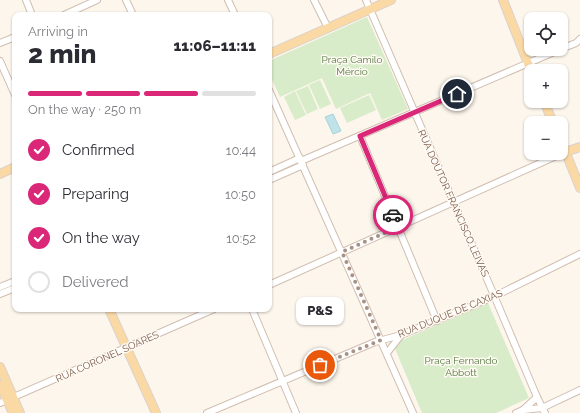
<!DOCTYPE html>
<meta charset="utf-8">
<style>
:root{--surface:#fff;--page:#f2f2f3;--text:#2b2b33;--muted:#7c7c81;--line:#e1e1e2;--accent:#db2777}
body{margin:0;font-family:Raleway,sans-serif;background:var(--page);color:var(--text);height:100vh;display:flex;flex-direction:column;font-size:15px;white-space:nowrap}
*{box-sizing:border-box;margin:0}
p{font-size:13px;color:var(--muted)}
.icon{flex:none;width:22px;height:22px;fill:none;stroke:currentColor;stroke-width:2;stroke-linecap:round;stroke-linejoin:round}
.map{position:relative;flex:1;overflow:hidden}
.side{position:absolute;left:12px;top:12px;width:260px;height:300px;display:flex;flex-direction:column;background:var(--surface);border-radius:8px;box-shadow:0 1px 3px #0004}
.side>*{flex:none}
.controls{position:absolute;left:524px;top:12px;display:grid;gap:8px}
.controls a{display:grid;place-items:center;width:44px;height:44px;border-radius:8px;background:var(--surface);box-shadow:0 1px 3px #0004;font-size:20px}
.pin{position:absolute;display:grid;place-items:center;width:34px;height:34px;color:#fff;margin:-17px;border:2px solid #fff;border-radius:50%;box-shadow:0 1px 4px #0007}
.courier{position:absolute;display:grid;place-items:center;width:40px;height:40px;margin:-20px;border:3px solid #db2777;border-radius:50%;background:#fff;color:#222;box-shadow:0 1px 5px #0007}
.bubble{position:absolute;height:28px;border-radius:8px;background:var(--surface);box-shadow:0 1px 3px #0004;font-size:13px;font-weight:800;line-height:28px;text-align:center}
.overview em{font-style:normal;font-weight:800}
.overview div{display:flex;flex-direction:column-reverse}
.overview{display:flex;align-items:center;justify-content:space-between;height:68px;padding:0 16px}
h1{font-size:26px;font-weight:800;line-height:30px}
.bar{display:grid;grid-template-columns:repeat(4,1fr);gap:6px 4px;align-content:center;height:48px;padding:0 16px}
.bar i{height:5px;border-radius:3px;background:var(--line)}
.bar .current{background:var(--accent)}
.bar p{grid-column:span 4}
ol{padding:0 16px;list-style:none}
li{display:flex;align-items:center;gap:12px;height:44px}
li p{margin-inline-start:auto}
li .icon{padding:4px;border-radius:50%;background:var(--accent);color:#fff;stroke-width:4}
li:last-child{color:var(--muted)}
li i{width:22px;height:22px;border:2px solid var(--line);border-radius:50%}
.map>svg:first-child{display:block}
.green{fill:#d8ecc9}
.water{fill:#bfe3e8;stroke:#a5d3da}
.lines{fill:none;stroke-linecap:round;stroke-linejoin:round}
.minor-casing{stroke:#d1beb0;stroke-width:8}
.major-casing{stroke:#dad1cd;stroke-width:10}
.minor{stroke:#fff;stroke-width:6}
.major{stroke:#fbd9a5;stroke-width:8}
.done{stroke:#a89285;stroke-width:4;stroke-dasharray:0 7.2}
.route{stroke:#db2777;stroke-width:5}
.labels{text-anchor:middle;stroke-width:3;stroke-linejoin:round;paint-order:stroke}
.park-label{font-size:10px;fill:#537a41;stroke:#fffaf3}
.street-label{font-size:10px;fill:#7a5c4d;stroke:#fffaf3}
</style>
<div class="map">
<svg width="580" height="413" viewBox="0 0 580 413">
<rect width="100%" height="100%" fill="#fdf6ec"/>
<g class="green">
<path d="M367 17 408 109 382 120 370 93 336 109 322 78 280 97 269 73V61Z"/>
<path d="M320 80 331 104 320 109 309 85Z"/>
<path d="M308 86 318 109 307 114 296 91Z"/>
<path d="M295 91 306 115 295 120 284 97Z"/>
<path d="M369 95 376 110 347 123 340 108Z"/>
<path d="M488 303 529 398 496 413H422L393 344Z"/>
</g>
<path class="water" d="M333 114 341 131 333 134 325 117Z"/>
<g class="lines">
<defs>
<g id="minor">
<path d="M26 0 32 15"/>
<path d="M126 0 133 15"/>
<path d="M228 0 235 15"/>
<path d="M314 0 328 28"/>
<path d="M366 0 490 286 537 397 545 413"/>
<path d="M64 15 97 0"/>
<path d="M0 43 15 37"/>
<path d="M561 49 576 43 580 39"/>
<path d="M0 61 15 95"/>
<path d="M269 90 413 413"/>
<path d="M360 136 437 321"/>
<path d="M301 161 561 49"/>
<path d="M269 172 300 158"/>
<path d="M269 180 303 165"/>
<path d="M269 285 565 152"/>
<path d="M0 287 15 281"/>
<path d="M0 294 15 288"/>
<path d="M252 309 296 413"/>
<path d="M387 353 401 335"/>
<path d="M0 403 214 309"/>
<path d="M523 410 537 397"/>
<path d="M207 413 375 342 401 335 493 297 580 254"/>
<path d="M516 413 523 410 542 408 580 390"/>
</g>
<g id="major">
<path d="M503 0 531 71"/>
<path d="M269 54 391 0"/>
<path d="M544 101 553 123"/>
<path d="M561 141 580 188"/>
<path d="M565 152 580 147"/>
<path d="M0 174 15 167"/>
<path d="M109 309 156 413"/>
<path d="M0 367 20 413"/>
<path d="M0 385 13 413"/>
</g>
</defs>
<use href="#minor" class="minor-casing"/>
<use href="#major" class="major-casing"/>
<use href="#minor" class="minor"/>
<use href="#major" class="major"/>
</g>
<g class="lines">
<path class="done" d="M320 365 381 340 342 252 398 227 393 215"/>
<path class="route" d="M393 215 360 136 457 94"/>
</g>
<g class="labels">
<g class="park-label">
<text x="352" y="63">Praça Camilo<tspan x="352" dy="12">Mércio</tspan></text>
<text x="461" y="364">Praça Fernando<tspan x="461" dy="12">Abbott</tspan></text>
</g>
<g class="street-label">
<text transform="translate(454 203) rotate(66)" y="4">RUA DOUTOR FRANCISCO LEIVAS</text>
<text transform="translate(450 313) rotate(-22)" y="4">RUA DUQUE DE CAXIAS</text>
<text transform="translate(107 356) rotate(-24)" y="4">RUA CORONEL SOARES</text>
</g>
</g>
</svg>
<div class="controls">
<a><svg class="icon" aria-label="locate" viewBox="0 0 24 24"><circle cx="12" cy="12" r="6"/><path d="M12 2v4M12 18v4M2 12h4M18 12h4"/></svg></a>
<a>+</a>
<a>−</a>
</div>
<div class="pin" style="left:320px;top:365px;background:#ea580c"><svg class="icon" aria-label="bag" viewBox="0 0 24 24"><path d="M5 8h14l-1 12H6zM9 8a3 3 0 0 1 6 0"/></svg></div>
<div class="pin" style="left:457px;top:94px;background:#1f2937"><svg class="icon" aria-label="home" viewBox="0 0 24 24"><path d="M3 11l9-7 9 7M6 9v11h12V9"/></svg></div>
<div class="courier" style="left:393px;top:215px"><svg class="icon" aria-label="car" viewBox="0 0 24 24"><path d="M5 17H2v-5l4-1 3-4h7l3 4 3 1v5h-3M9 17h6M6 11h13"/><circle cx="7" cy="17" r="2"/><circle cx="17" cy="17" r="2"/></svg></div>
<div class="bubble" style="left:296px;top:297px;width:48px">P&amp;S</div>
<section class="side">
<div class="overview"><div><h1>2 min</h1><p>Arriving in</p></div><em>11:06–11:11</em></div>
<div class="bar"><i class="current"></i><i class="current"></i><i class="current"></i><i></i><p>On the way · 250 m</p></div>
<ol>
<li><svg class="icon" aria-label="check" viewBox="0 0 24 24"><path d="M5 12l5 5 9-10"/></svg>Confirmed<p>10:44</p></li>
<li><svg class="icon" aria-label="check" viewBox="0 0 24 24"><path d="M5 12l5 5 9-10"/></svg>Preparing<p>10:50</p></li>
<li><svg class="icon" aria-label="check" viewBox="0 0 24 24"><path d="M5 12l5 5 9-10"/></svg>On the way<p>10:52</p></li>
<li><i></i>Delivered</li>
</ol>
</section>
</div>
